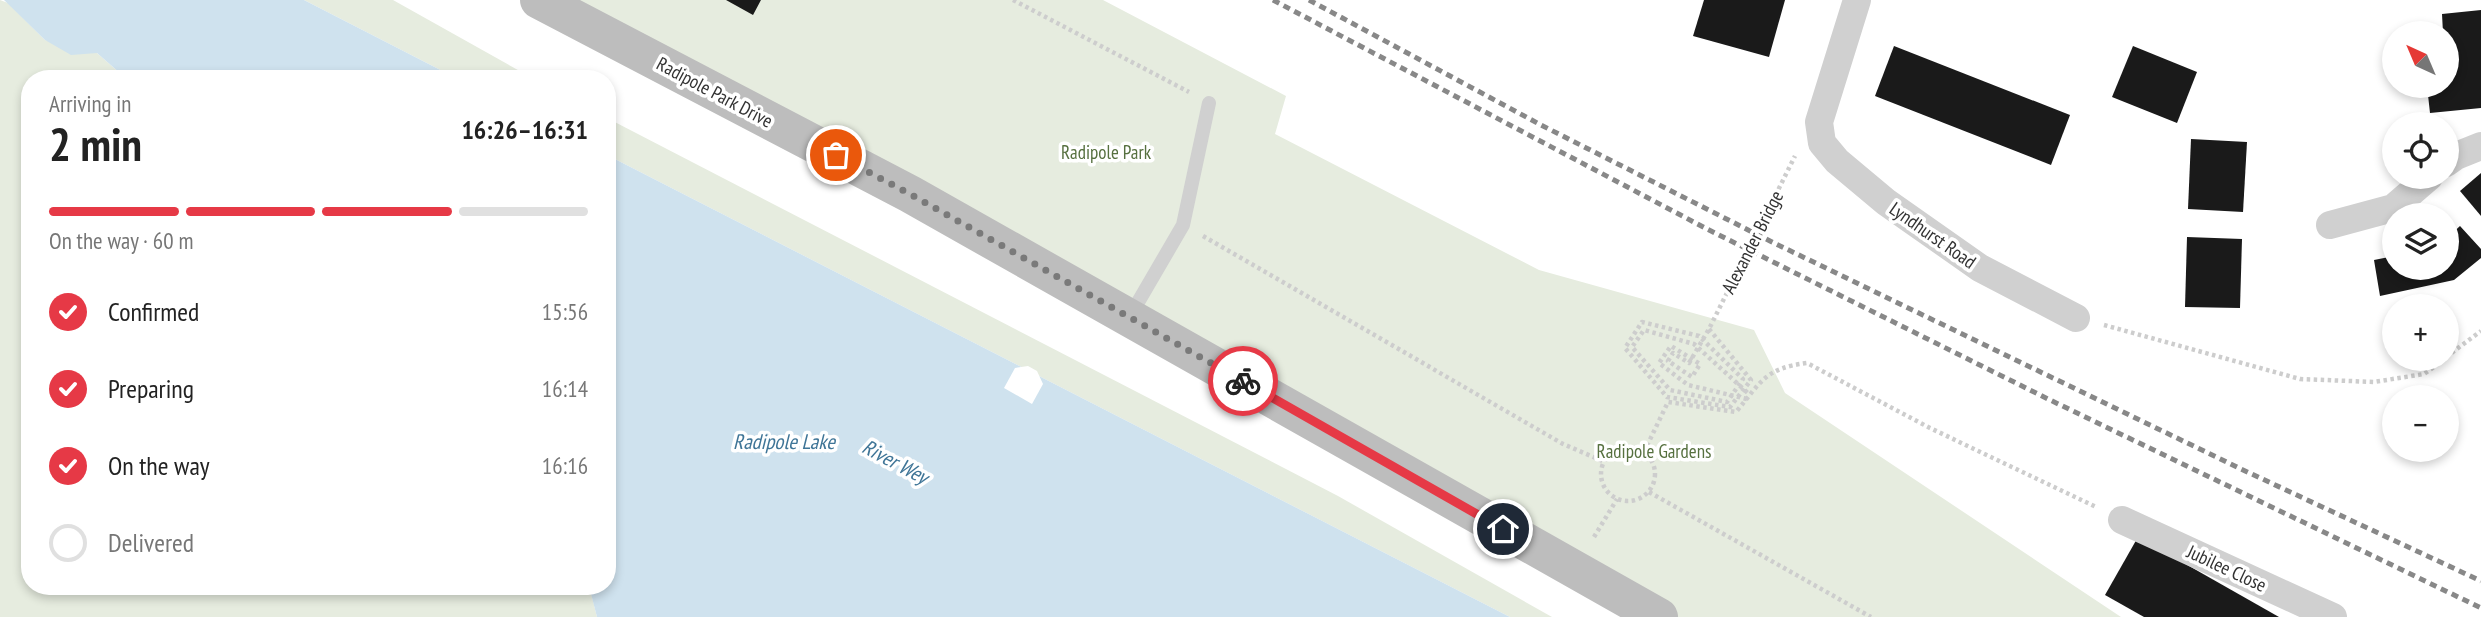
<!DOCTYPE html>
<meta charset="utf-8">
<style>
:root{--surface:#fff;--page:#f6f6f6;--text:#222;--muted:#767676;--line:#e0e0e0;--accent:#e63946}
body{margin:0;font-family:"PT Sans Narrow",sans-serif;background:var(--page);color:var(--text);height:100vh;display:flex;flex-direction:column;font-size:26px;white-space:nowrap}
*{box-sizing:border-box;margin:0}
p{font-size:23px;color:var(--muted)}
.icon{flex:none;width:38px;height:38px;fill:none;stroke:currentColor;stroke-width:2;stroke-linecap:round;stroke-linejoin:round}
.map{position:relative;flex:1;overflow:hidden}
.panel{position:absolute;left:21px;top:70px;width:595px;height:525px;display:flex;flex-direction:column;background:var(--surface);border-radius:28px;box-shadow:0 4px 10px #0003}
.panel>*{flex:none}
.needle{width:46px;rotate:316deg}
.fabs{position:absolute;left:2382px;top:21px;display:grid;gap:14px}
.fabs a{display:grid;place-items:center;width:77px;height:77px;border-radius:50%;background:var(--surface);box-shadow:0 4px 10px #0003;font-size:35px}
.pin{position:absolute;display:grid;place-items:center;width:60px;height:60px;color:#fff;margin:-30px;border:4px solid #fff;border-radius:50%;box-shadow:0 2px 7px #0007}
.courier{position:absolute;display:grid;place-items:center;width:70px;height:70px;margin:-35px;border:5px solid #e63946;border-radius:50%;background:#fff;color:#222;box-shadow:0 2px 9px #0007}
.overview em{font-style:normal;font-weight:800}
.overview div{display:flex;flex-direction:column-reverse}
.overview{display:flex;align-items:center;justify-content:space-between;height:119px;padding:0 28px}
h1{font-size:46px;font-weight:800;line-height:52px}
.bar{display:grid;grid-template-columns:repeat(4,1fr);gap:10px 7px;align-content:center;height:84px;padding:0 28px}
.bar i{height:9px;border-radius:5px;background:var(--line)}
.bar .on{background:var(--accent)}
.bar p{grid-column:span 4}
ol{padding:0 28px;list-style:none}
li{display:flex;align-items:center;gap:21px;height:77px}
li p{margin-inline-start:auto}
li .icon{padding:7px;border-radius:50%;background:var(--accent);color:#fff;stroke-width:4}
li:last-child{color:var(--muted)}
li i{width:38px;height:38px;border:4px solid var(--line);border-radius:50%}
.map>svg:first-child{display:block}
.green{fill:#e6ecdf}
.water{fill:#cfe2ee}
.pier{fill:#fff}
.building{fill:#1a1a1a}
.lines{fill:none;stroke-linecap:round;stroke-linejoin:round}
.path{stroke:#cdcdcd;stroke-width:4.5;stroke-dasharray:3.5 3.5;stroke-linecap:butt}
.lane{stroke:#d0d0d0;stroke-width:14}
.street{stroke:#d0d0d0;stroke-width:28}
.secondary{stroke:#bdbdbd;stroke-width:38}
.rail{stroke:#888;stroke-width:5;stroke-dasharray:7 5;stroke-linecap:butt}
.done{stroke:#7a7a7a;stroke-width:7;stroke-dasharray:0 12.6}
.route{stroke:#e63946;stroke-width:9}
.labels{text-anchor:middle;stroke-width:7;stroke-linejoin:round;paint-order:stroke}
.street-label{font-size:19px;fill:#333;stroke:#fff}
.park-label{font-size:19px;fill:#56703f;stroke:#fff}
.water-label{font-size:21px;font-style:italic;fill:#3f7597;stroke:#fff}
</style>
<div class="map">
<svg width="2481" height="617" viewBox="0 0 2481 617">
<rect width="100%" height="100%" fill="#fff"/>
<g class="green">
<path d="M0 0 8 3 45 40 97 53 121 74 150 76 151 79H30V586H570L572 590 591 593 597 617H0Z"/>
<path d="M304 0H393L534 79H458Z"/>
<path d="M539 0H1103L1286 96 1275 134 1539 270 1754 330 1785 393 2121 617H1659Z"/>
<path d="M607 118 1338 496 1552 617H1510L607 155Z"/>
</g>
<g class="water">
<path d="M4 0H304L458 79H151L149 76 121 74 97 53 71 55 45 40Z"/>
<path d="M607 155 1510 617H597L591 594 572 590 570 586H607Z"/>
</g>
<path class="pier" d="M1028 366 1037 371 1043 384 1032 404 1004 388 1015 368Z"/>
<g class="building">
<path d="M726 0H761L753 15Z"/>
<path d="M1704 0H1785L1769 57 1693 36Z"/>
<path d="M2481 10V108L2430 113 2427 86H2446L2448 84 2446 33H2443L2442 14Z"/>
<path d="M1894 46 2070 115 2051 165 1875 96Z"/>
<path d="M2133 46 2197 72 2177 123 2112 97Z"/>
<path d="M2191 139 2247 142 2243 212 2188 209Z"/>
<path d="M2481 173V216L2460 191Z"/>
<path d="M2460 226 2481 249V258L2454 280 2380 296 2374 260 2394 256V268H2446V239Z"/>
<path d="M2187 237 2242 239 2240 308 2185 307Z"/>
<path d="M2138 537 2279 617H2144L2105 595Z"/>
</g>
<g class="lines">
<g class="path">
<path d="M1013 0 1189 92"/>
<path d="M1203 236 1563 444 1605 462"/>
<path d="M2104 325 2300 379 2374 382 2424 374 2445 359"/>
<path d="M1709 329 1751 380 1730 407 1667 397 1625 348 1642 322 1699 336 1743 379 1727 402 1670 390 1632 347 1644 330 1694 344 1750 395"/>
<path d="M2446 357 2481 331"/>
<path d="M1747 399 1688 385 1659 363 1671 346 1700 364 1692 377 1668 361 1673 353 1689 363 1709 329 1795 156"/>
<circle cx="1628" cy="474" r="27"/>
<path d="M1644 452 1668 402 1736 412C1761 382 1765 368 1807 363L1930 428 2096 507"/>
<path d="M1649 492 1871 617"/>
<path d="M1594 537 1617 499"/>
</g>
<path class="lane" d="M1130 316 1183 225 1209 103"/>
<g class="street">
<path d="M1857 0 1819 122 1822 143 1837 161 1886 202 1980 268 2076 318"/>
<path d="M2446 163 2456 156 2481 146"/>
<path d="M2330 225 2393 208 2429 177"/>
<path d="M2122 520 2333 617"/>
</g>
<path class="secondary" d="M539 0 910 194 1659 617"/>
<g class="rail">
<path d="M1273 0 1707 229 2048 399 2481 608"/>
<path d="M1309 0 1541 125 1770 241 2241 469 2481 581"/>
</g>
</g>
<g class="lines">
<path class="done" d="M836 155 910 194 1243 381"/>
<path class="route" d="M1243 381 1503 529"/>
</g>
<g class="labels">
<g class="street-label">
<text transform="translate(715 92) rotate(28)" y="7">Radipole Park Drive</text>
<text transform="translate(1933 235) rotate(35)" y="7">Lyndhurst Road</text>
<text transform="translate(1752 242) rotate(-63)" y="7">Alexander Bridge</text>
<text transform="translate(2227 568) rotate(25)" y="7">Jubilee Close</text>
</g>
<g class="park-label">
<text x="1106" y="159">Radipole Park</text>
<text x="1654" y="458">Radipole Gardens</text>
</g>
<g class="water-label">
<text x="784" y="449">Radipole Lake</text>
<text transform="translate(895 462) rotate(28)" y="7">River Wey</text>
</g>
</g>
</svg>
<div class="fabs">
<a><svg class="needle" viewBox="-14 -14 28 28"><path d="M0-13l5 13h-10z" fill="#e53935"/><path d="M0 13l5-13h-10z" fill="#767676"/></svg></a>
<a><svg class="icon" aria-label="locate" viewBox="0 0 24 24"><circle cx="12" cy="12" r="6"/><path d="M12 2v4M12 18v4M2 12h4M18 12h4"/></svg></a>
<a><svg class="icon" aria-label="layers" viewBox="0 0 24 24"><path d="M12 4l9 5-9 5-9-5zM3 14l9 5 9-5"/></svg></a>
<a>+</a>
<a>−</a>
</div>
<div class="pin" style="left:836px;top:155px;background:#ea580c"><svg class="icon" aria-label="bag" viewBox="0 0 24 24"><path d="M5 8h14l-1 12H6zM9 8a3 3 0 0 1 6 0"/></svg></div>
<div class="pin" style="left:1503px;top:529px;background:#1f2937"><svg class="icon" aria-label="home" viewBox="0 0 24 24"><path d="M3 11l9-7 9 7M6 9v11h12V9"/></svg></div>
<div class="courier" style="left:1243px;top:381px"><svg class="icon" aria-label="bike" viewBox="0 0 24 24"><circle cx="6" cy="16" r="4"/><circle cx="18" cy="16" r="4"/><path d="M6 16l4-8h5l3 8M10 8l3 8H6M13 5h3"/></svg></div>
<section class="panel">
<div class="overview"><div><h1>2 min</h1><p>Arriving in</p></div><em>16:26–16:31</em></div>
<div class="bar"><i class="on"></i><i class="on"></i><i class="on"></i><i></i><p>On the way · 60 m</p></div>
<ol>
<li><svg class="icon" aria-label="check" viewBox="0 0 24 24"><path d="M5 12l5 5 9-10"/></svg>Confirmed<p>15:56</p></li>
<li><svg class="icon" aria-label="check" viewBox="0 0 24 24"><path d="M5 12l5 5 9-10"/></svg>Preparing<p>16:14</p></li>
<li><svg class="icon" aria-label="check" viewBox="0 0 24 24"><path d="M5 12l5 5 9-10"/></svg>On the way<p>16:16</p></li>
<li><i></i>Delivered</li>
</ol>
</section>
</div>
